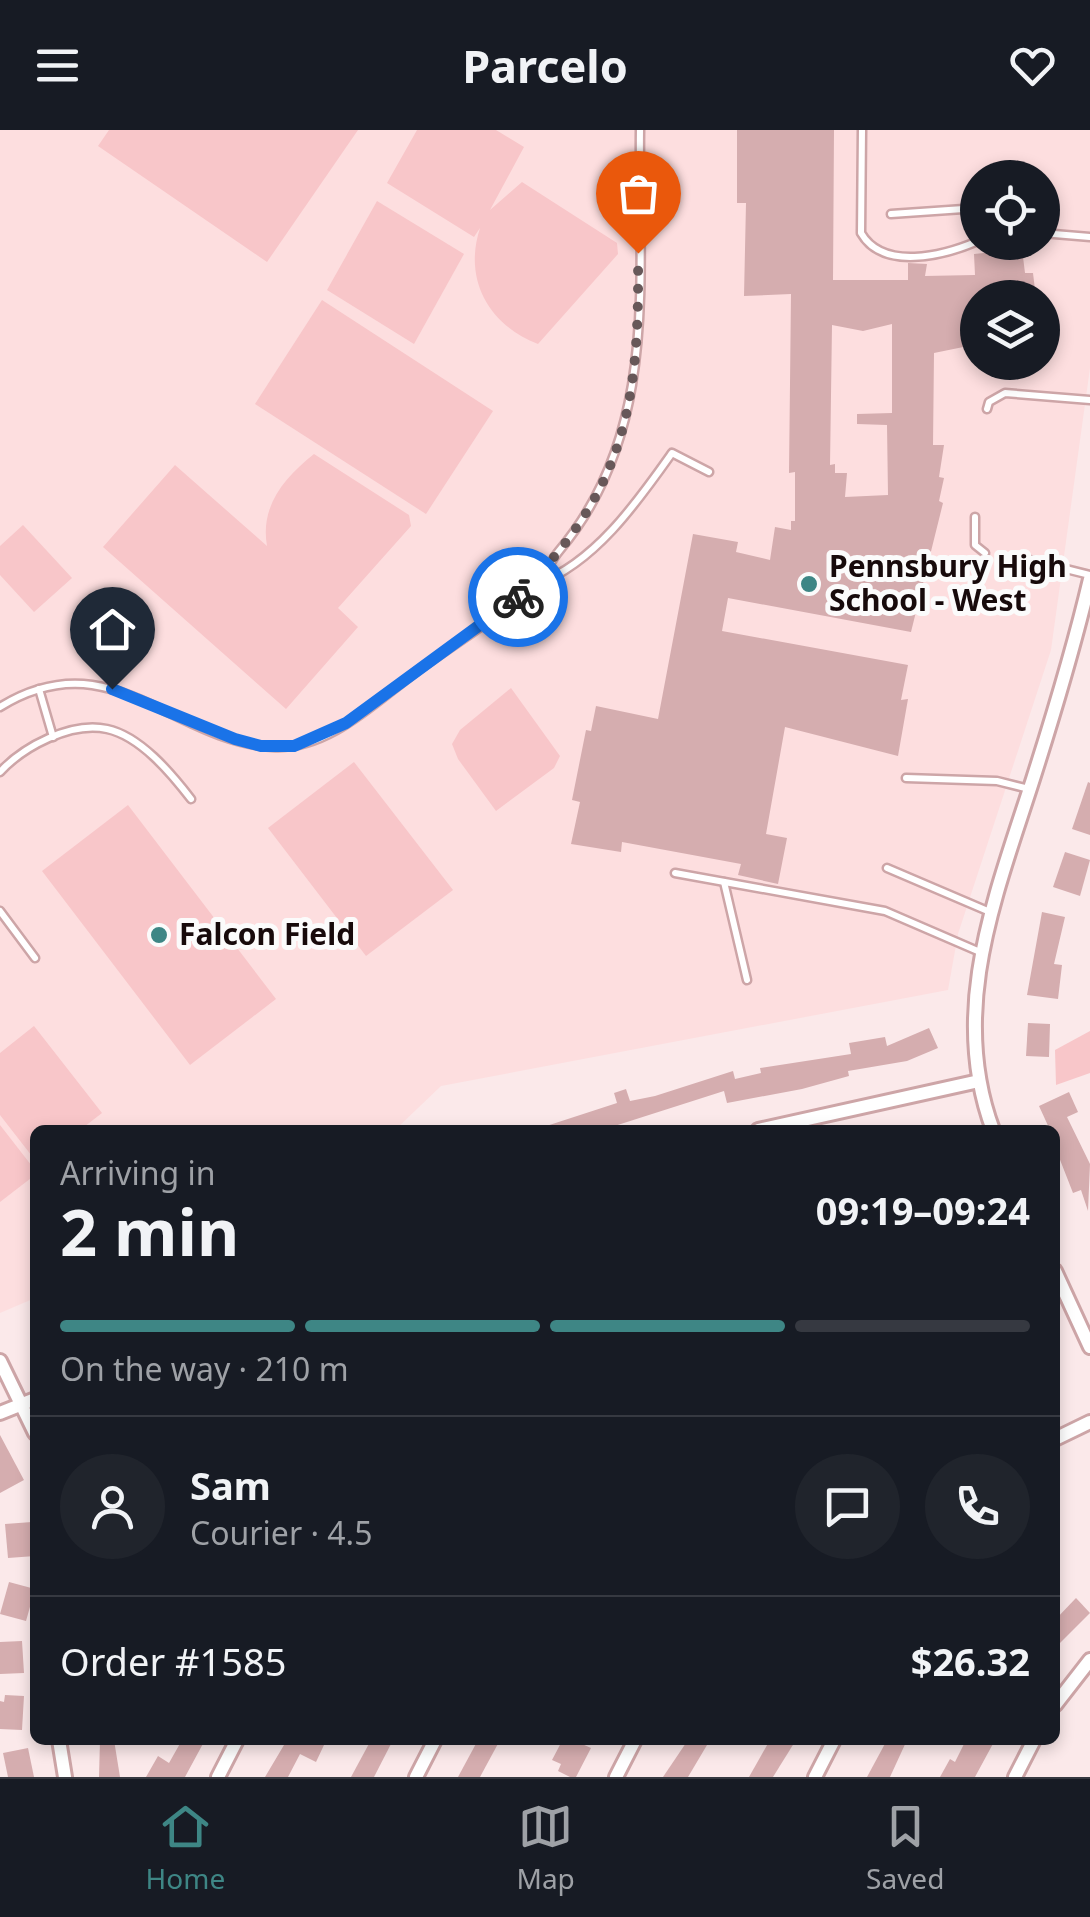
<!DOCTYPE html>
<meta charset="utf-8">
<style>
:root{--surface:#171b24;--page:#20242c;--text:#f1f3f6;--muted:#9ea1a6;--line:#363941;--accent:#3e8685}
body{margin:0;font-family:"Noto Sans",sans-serif;background:var(--page);color:var(--text);height:100vh;display:flex;flex-direction:column;font-size:38px;white-space:nowrap}
*{box-sizing:border-box;margin:0}
p{font-size:32px;color:var(--muted)}
.icon{flex:none;width:55px;height:55px;fill:none;stroke:currentColor;stroke-width:2;stroke-linecap:round;stroke-linejoin:round}
.map{position:relative;flex:1;overflow:hidden}
.panel{position:absolute;left:30px;top:995px;width:1030px;height:620px;display:flex;flex-direction:column;background:var(--surface);border-radius:15px;box-shadow:0 5px 15px #0003}
.panel>*{flex:none}
.controls{position:absolute;left:960px;top:30px;display:grid;gap:20px}
.controls a{display:grid;place-items:center;width:100px;height:100px;border-radius:50%;background:var(--surface);box-shadow:0 5px 15px #0003;font-size:50px}
.pin{position:absolute;display:grid;place-items:center;width:85px;height:85px;color:#fff;margin:-102px -42px;border-radius:50% 50% 50% 0;rotate:-45deg;box-shadow:0 0 10px #0007}
.pin .icon{rotate:45deg}
.courier{position:absolute;display:grid;place-items:center;width:100px;height:100px;margin:-50px;border:8px solid #1a73e8;border-radius:50%;background:#fff;color:#222;box-shadow:0 2px 12px #0007}
.overview em{font-style:normal;font-weight:700}
.overview div{display:flex;flex-direction:column-reverse}
.overview{display:flex;align-items:center;justify-content:space-between;height:170px;padding:0 30px}
h1{font-size:65px;font-weight:700;line-height:75px}
.bar{display:grid;grid-template-columns:repeat(4,1fr);gap:15px 10px;align-content:center;height:120px;padding:0 30px}
.bar i{height:12px;border-radius:8px;background:var(--line)}
.bar .active{background:var(--accent)}
.bar p{grid-column:span 4}
.line{display:flex;align-items:center;gap:25px;padding:0 30px;border-top:2px solid var(--line)}
.line div{flex:1}
.round{display:grid;place-items:center;flex:none;width:105px;height:105px;border-radius:52px;background:var(--page)}
header{display:flex;justify-content:space-between;align-items:center;height:130px;padding:0 30px;background:var(--surface);font-size:45px;font-weight:700}
.menu{display:flex;justify-content:space-around;align-items:center;height:140px;border-top:2px solid var(--line);background:var(--surface);font-size:28px;color:var(--muted)}
.menu a{display:grid;justify-items:center;gap:5px}
.menu .active{color:var(--accent)}
.map>svg:first-child{display:block}
.built{fill:#fddedf;fill-rule:evenodd}
.green{fill:#f8c6c9}
.building{fill:#d5adaf;fill-rule:evenodd}
.lines{fill:none;stroke-linecap:round;stroke-linejoin:round}
.lane-casing{stroke:#cda5a7;stroke-width:11}
.street-casing{stroke:#cda5a7;stroke-width:18}
.lane{stroke:#fff;stroke-width:6}
.street{stroke:#fff;stroke-width:12}
.done{stroke:#675859;stroke-width:10;stroke-dasharray:0 18}
.route{stroke:#1a73e8;stroke-width:12}
.poi-dot{fill:#3e8685;stroke:#fbfbfb;stroke-width:4}
.labels{text-anchor:middle;stroke-width:10;stroke-linejoin:round;paint-order:stroke}
.poi-label{font-size:30px;font-weight:bold;fill:#170a0b;stroke:#fbfbfb;text-anchor:start}
</style>
<header><svg class="icon" aria-label="menu" viewBox="0 0 24 24"><path d="M4 6h16M4 12h16M4 18h16"/></svg>Parcelo<svg class="icon" aria-label="heart" viewBox="0 0 24 24"><path d="M12 20l-8-8c-3-5 5-10 8-4 3-6 11-1 8 4z"/></svg></header>
<div class="map">
<svg width="1090" height="1647" viewBox="0 0 1090 1647">
<rect width="100%" height="100%" fill="#fbe9ea"/>
<path class="built" d="M0 0H1090V238L1051 520 958 804 948 860 441 956 395 1000H35V1168L0 1183ZM978 48H1042V112H978ZM978 168H1042V232H978Z"/>
<g class="green">
<path d="M109 0H358L267 132 98 16Z"/>
<path d="M417 0H496L524 17 490 80 522 52 617 113 618 124 538 214C489 195 463 150 480 98L474 107 387 53Z"/>
<path d="M377 71 464 124 414 214 327 160Z"/>
<path d="M322 170 493 281 426 384 255 274Z"/>
<path d="M314 324 409 385 411 396 338 478 358 497 286 579 103 417 175 335 267 416C260 376 284 348 314 324Z"/>
<path d="M23 395 72 448 34 482 0 445V416Z"/>
<path d="M511 558 560 626 554 638 496 681 458 629 452 614 460 600Z"/>
<path d="M354 632 453 760 366 826 268 698Z"/>
<path d="M128 675 276 869 190 935 42 741Z"/>
<path d="M34 896 102 983 80 1000H35V1030L0 985V923Z"/>
<path d="M1090 901V943L1056 955 1055 920Z"/>
<path d="M0 995 35 1040V1045L0 1072Z"/>
</g>
<g class="building">
<path d="M737 0H834L833 150H908V133L927 134 925 146 975 145 974 124 1022 119 1025 143H1033L1036 168H978V214L934 223 933 315H944L939 347 944 348 939 371 943 373 911 502 728 468 722 501 908 535 901 570 908 569 898 626 785 597 766 704 787 708 778 754 738 745 741 734 622 712 621 722 571 714 580 672 572 670 586 600 591 601 596 576 658 589 693 404 738 412 736 422 770 430 775 397 791 400V391H795V342L789 343 791 164 744 166 746 73H737ZM892 194V283L857 284V294L887 295 888 365 845 367 847 343H835V334L830 335 832 195 863 201Z"/>
<path d="M1088 652 1090 653V705L1072 699Z"/>
<path d="M1065 722 1090 730 1080 766 1053 757Z"/>
<path d="M1042 782 1065 787 1054 834 1062 835 1058 869 1027 865Z"/>
<path d="M1028 893 1050 894 1049 927 1026 926Z"/>
<path d="M929 898 938 918 907 931 848 941 849 946 802 959 727 973 724 961 602 1000H534L617 973 614 963 626 959 630 971 655 966 733 941 735 949 761 943 760 938 851 924 849 913 885 907 887 916Z"/>
<path d="M1069 962 1078 982 1067 987 1090 1034 1088 1081 1081 1060 1073 1063 1055 1017V1000H1050L1039 976Z"/>
<path d="M0 1305 24 1350 0 1363Z"/>
<path d="M32 1392 35 1426 8 1428 5 1394Z"/>
<path d="M9 1452 35 1459 26 1491 0 1484Z"/>
<path d="M1076 1468 1090 1483 1055 1518V1490Z"/>
<path d="M22 1511 24 1543 0 1544V1512Z"/>
<path d="M5 1565 24 1566 22 1600 0 1599V1571L4 1572Z"/>
<path d="M100 1610H114L120 1647H99Z"/>
<path d="M182 1610H205L185 1647H146L158 1626 169 1633Z"/>
<path d="M287 1610 324 1615 316 1632 300 1624 288 1647H265Z"/>
<path d="M371 1610H393L374 1647H351Z"/>
<path d="M478 1610H500L480 1647H458Z"/>
<path d="M573 1610 591 1618 576 1647H570L558 1641 561 1634 552 1630 562 1611 571 1615Z"/>
<path d="M688 1610H710L688 1647H663Z"/>
<path d="M770 1610H796L773 1647H749Z"/>
<path d="M887 1610H907L890 1647H867Z"/>
<path d="M966 1610H995L975 1647H940L950 1629 955 1632Z"/>
<path d="M28 1618 34 1647H8L3 1623Z"/>
</g>
<g class="lines">
<defs>
<g id="lane">
<path d="M862 0 861 103C883 141 943 126 978 111"/>
<path d="M891 84 978 78"/>
<path d="M1042 103 1090 107"/>
<path d="M987 279 989 272 1005 263 1090 270"/>
<path d="M975 387V415L985 423"/>
<path d="M1030 430 1090 445"/>
<path d="M537 454C595 433 638 371 672 323L709 342"/>
<path d="M39 559 53 607"/>
<path d="M0 577C110 509 172 611 272 617 327 621 374 573 416 542 454 514 497 488 532 457 543 448 550 432 559 421 660 301 638 146 640 0"/>
<path d="M0 642C23 617 71 591 107 599 140 606 171 643 191 669"/>
<path d="M906 648 997 651 1029 659"/>
<path d="M887 738 990 782"/>
<path d="M675 743 885 781 980 822"/>
<path d="M724 752 747 850"/>
<path d="M0 781 35 828"/>
</g>
<g id="street">
<path d="M758 1000 979 951"/>
<path d="M993 1000C948 880 996 765 1033 649 1054 583 1074 517 1090 449"/>
<path d="M1055 1141 1090 1217"/>
<path d="M0 1231 35 1303"/>
<path d="M0 1283 35 1269"/>
<path d="M1055 1309 1090 1292"/>
<path d="M1055 1575 1090 1530"/>
<path d="M59 1610 65 1647"/>
<path d="M218 1647 237 1610"/>
<path d="M416 1647 435 1610"/>
<path d="M616 1647 635 1610"/>
<path d="M815 1647 834 1610"/>
<path d="M1015 1647 1034 1610"/>
</g>
</defs>
<use href="#lane" class="lane-casing"/>
<use href="#street" class="street-casing"/>
<use href="#lane" class="lane"/>
<use href="#street" class="street"/>
</g>
<g class="lines">
<path class="done" d="M518 467C534 455 541 442 554 427 634 332 639 241 638 123"/>
<path class="route" d="M112 559 235 609 261 616H294L346 593 518 467"/>
</g>
<g class="poi-dot">
<circle cx="809" cy="454" r="10"/>
<circle cx="159" cy="805" r="10"/>
</g>
<g class="labels">
<g class="poi-label">
<text x="829" y="447">Pennsbury High<tspan x="829" dy="34">School - West</tspan></text>
<text x="179" y="815">Falcon Field</text>
</g>
</g>
</svg>
<div class="controls">
<a><svg class="icon" aria-label="locate" viewBox="0 0 24 24"><circle cx="12" cy="12" r="6"/><path d="M12 2v4M12 18v4M2 12h4M18 12h4"/></svg></a>
<a><svg class="icon" aria-label="layers" viewBox="0 0 24 24"><path d="M12 4l9 5-9 5-9-5zM3 14l9 5 9-5"/></svg></a>
</div>
<div class="pin" style="left:638px;top:123px;background:#ea580c"><svg class="icon" aria-label="bag" viewBox="0 0 24 24"><path d="M5 8h14l-1 12H6zM9 8a3 3 0 0 1 6 0"/></svg></div>
<div class="pin" style="left:112px;top:559px;background:#1f2937"><svg class="icon" aria-label="home" viewBox="0 0 24 24"><path d="M3 11l9-7 9 7M6 9v11h12V9"/></svg></div>
<div class="courier" style="left:518px;top:467px"><svg class="icon" aria-label="bike" viewBox="0 0 24 24"><circle cx="6" cy="16" r="4"/><circle cx="18" cy="16" r="4"/><path d="M6 16l4-8h5l3 8M10 8l3 8H6M13 5h3"/></svg></div>
<section class="panel">
<div class="overview"><div><h1>2 min</h1><p>Arriving in</p></div><em>09:19–09:24</em></div>
<div class="bar"><i class="active"></i><i class="active"></i><i class="active"></i><i></i><p>On the way · 210 m</p></div>
<div class="line" style="height:180px"><a class="round"><svg class="icon" aria-label="person" viewBox="0 0 24 24"><circle cx="12" cy="8" r="4"/><path d="M4 21q1-7 8-7t8 7"/></svg></a><div><b>Sam</b><p>Courier · 4.5</p></div><a class="round"><svg class="icon" aria-label="chat" viewBox="0 0 24 24"><path d="M4 5h16v11H9l-5 4z"/></svg></a><a class="round"><svg class="icon" aria-label="phone" viewBox="0 0 24 24"><path d="M5 4h4l2 5-3 2q2 4 5 5l2-3 5 2v4C11 20 4 13 5 4z"/></svg></a></div>
<div class="line" style="height:130px"><div>Order #1585</div><b>$26.32</b></div>
</section>
</div>
<nav class="menu">
<a class="active"><svg class="icon" aria-label="home" viewBox="0 0 24 24"><path d="M3 11l9-7 9 7M6 9v11h12V9"/></svg>Home</a>
<a><svg class="icon" aria-label="map" viewBox="0 0 24 24"><path d="M3 6l6-2 6 2 6-2v14l-6 2-6-2-6 2zM9 4v14M15 6v14"/></svg>Map</a>
<a><svg class="icon" aria-label="saved" viewBox="0 0 24 24"><path d="M7 4h10v16l-5-4-5 4z"/></svg>Saved</a>
</nav>
